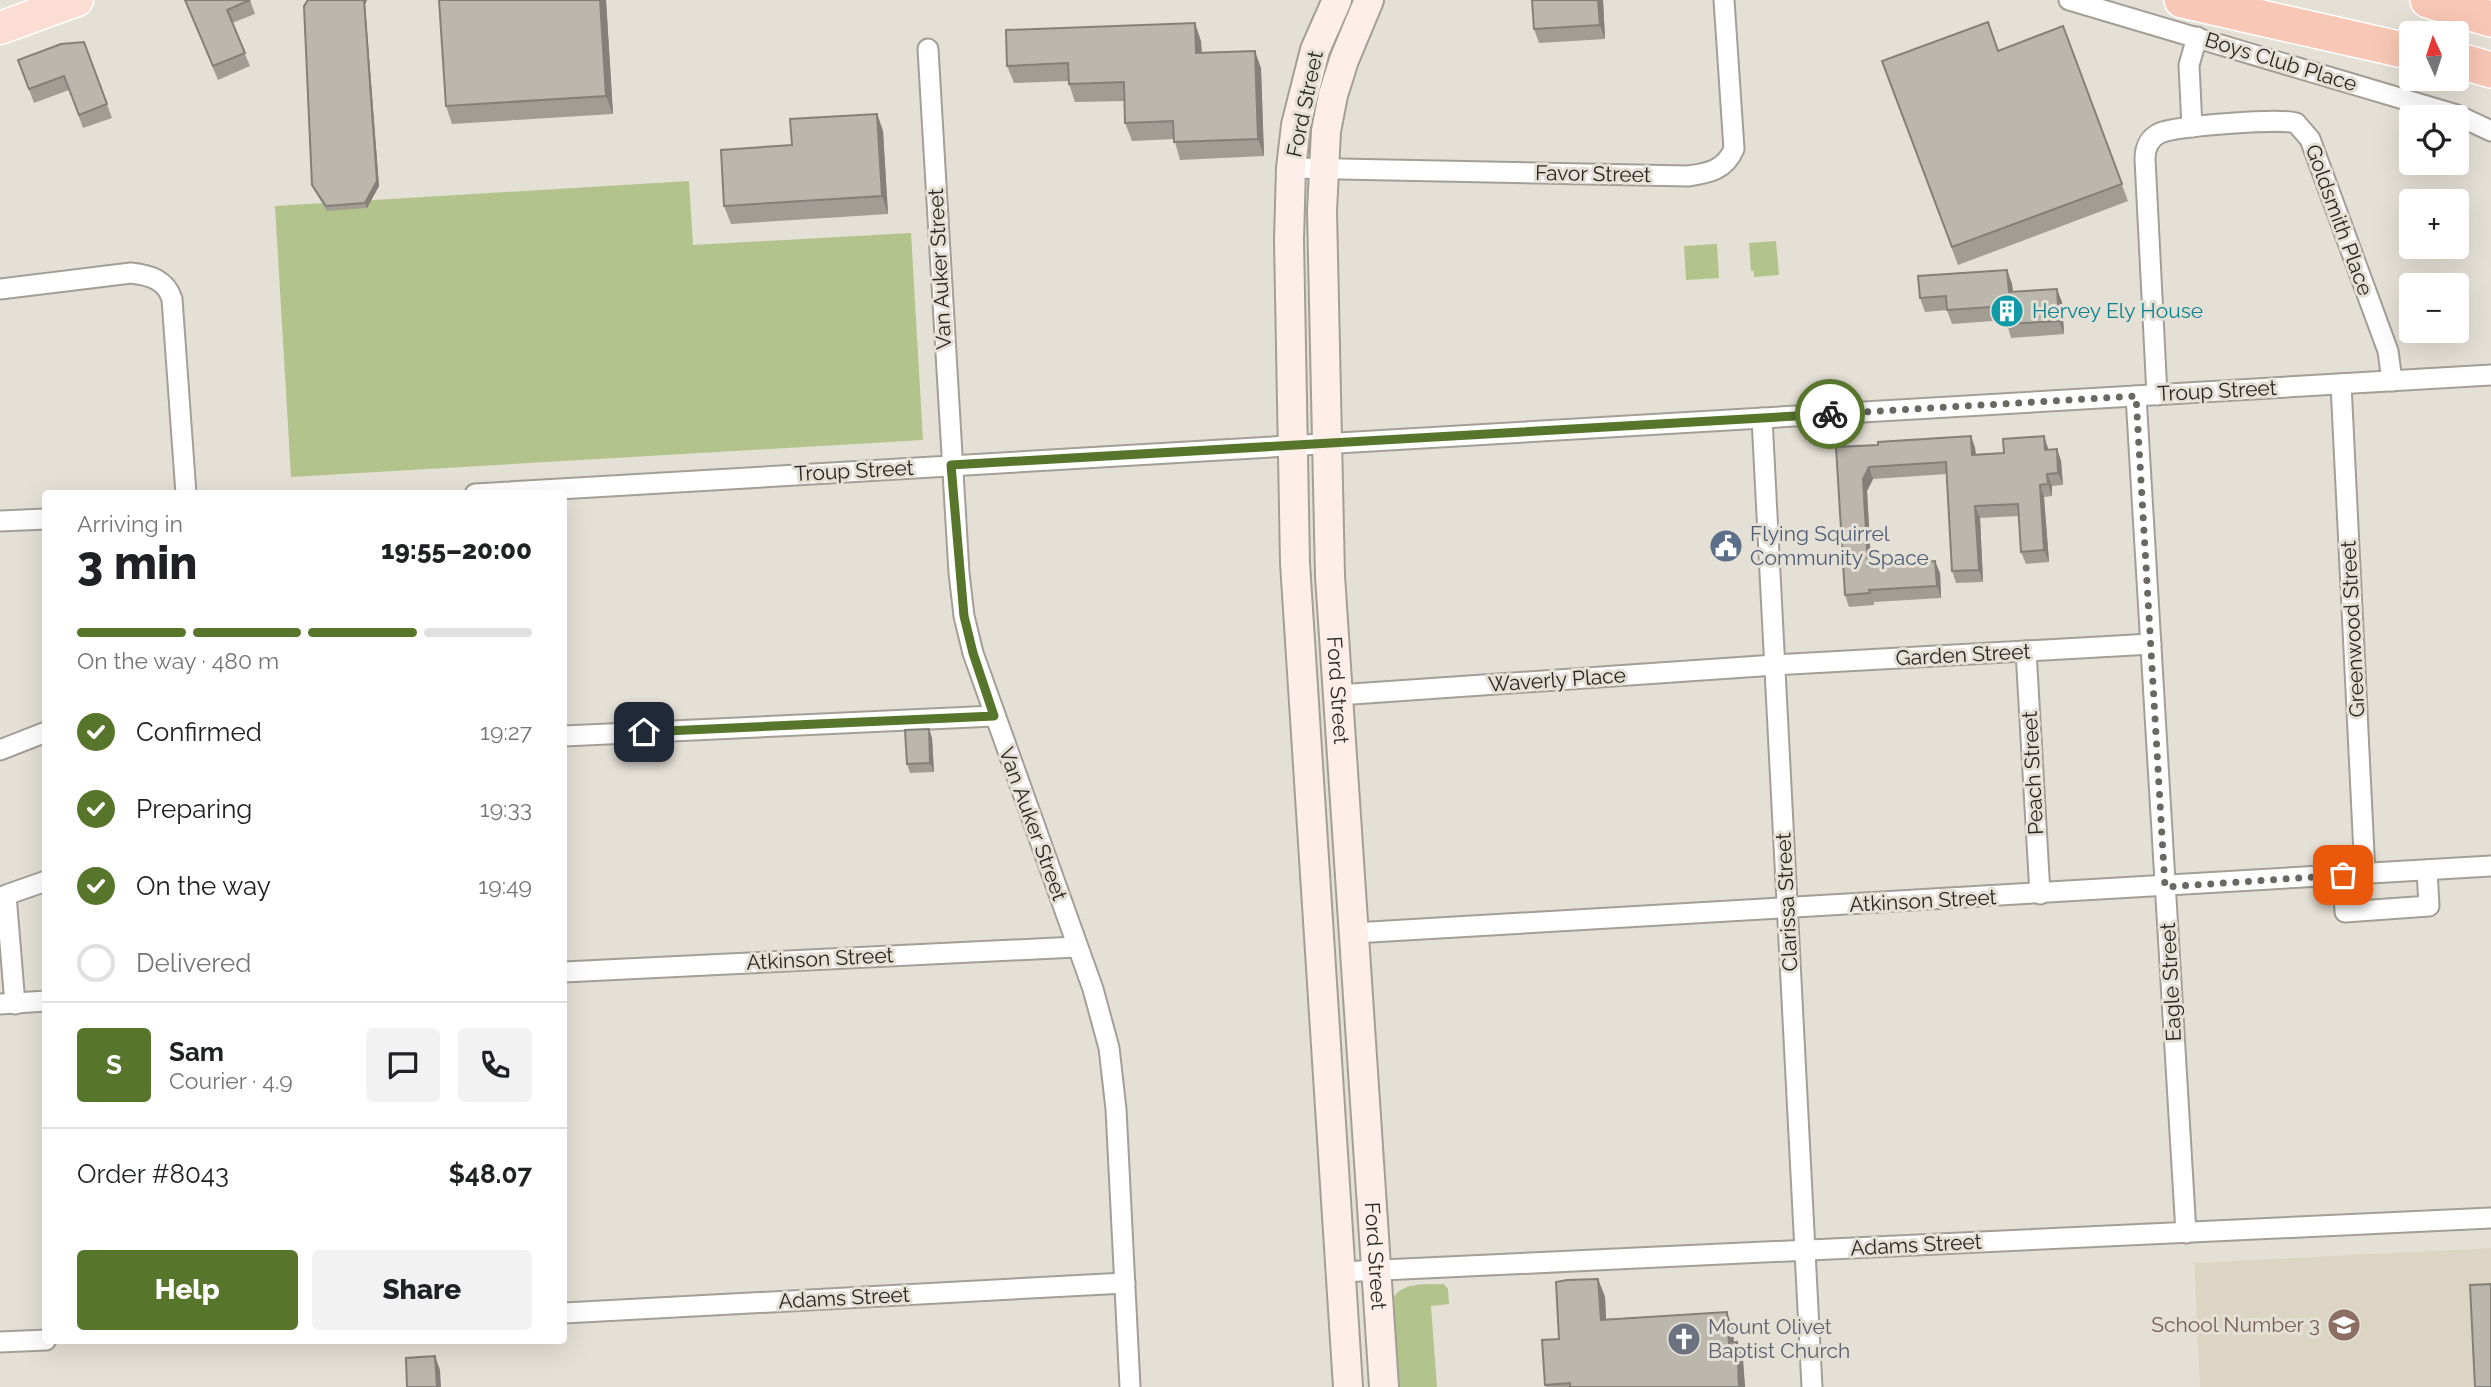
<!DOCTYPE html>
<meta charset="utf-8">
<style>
:root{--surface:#fff;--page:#f2f2f2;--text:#202124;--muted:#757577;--line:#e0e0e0;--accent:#57762c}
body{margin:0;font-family:Raleway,sans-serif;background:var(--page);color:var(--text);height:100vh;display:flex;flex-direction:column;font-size:26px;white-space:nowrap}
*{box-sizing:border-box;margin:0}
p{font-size:23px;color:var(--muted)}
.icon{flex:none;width:38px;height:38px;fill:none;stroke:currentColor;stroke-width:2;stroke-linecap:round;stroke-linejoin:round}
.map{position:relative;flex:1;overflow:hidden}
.side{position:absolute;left:42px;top:490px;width:525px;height:854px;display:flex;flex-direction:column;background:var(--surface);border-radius:7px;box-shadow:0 7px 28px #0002}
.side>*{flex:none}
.needle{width:46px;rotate:357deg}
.controls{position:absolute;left:2399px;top:21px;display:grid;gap:14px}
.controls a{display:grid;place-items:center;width:70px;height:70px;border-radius:7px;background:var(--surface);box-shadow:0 7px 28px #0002;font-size:35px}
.pin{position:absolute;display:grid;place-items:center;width:60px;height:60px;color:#fff;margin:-30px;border-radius:14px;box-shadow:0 4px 10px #0006}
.courier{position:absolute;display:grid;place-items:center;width:70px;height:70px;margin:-35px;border:5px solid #57762c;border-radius:50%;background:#fff;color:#222;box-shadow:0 2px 9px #0007}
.summary em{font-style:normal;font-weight:800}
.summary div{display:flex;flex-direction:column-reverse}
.summary{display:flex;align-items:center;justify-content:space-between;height:119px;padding:0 35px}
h1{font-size:46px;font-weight:800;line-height:52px}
.bar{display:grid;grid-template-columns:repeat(4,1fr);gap:10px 7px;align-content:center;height:84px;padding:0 35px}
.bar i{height:9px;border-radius:5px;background:var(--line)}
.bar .current{background:var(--accent)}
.bar p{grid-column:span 4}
.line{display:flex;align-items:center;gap:18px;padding:0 35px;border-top:2px solid var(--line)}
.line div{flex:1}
.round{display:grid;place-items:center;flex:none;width:74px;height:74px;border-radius:7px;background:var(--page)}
ol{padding:0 35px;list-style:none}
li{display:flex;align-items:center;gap:21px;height:77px}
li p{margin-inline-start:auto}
li .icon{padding:7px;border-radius:50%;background:var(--accent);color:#fff;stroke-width:4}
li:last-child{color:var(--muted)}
li i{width:38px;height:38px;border:4px solid var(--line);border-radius:50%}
.button{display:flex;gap:14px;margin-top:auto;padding:14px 35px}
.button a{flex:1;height:80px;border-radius:7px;background:var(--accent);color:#fff;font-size:28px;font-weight:800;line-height:80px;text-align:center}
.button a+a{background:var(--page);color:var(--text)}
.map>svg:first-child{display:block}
.built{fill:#ddd5c4}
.green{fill:#b2c48c}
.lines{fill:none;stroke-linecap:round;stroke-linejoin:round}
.minor-casing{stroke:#a39f96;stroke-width:23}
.secondary-casing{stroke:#a39f96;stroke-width:32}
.primary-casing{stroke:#fff;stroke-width:35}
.motorway-casing{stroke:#fff;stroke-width:38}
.minor{stroke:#fff;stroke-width:19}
.secondary{stroke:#fdeee9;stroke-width:28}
.primary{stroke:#fbddd3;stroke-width:32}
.motorway{stroke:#f9c7b5;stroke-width:35}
.wall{fill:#a19d95}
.shaded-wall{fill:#838079}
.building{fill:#bbb7ad;stroke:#838079;stroke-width:2}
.done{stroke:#6a6862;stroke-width:7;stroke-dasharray:0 12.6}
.route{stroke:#57762c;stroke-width:9}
.labels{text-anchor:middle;stroke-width:6;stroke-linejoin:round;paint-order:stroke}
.street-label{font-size:21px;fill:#282723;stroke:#e5e0d6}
.culture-label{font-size:21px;fill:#0d838f;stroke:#e5e0d6;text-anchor:start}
.service-label{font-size:21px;fill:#4e5e75;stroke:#e5e0d6;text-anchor:start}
.education-label{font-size:21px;fill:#785e54;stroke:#e5e0d6;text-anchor:end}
.worship-label{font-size:21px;fill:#5b616d;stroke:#e5e0d6;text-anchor:start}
</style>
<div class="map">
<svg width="2491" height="1387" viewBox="0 0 2491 1387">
<rect width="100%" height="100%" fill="#e5e0d6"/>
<path class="built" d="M2491 1248V1387H2200L2194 1263Z"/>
<g class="green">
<path d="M689 181 693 245 911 233 923 440 291 477 275 206Z"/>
<path d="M1776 241 1779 275 1754 277V271H1751L1749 243Z"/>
<path d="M1717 244 1719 278 1686 280 1684 246Z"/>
<path d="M1444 1284 1448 1289 1449 1304 1431 1306 1437 1387H1395L1392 1301C1400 1281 1425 1285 1444 1284Z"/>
</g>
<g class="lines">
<defs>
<g id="minor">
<path d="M2069 0 2457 115 2491 131"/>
<path d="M928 49 959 573 964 616 973 653 1093 989 1109 1048 1116 1109 1130 1387"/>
<path d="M2192 127 2189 65 2197 37"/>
<path d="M1291 168 1688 176C1709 173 1725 170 1734 149L1724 0"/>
<path d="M0 289 131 273C150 275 166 280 172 299L186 494"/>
<path d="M2341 384 2365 874"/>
<path d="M2157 395 2145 159C2145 148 2149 138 2160 133 2176 126 2280 118 2296 123L2310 139 2388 351 2392 381"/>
<path d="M2136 396 2186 1233"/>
<path d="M1762 418 1812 1387"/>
<path d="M475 494 2491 375"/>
<path d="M0 521 46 519"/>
<path d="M2026 651 2040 894"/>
<path d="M1338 695 1775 665 2151 644"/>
<path d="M564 736 994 716"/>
<path d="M0 750 46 732"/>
<path d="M2343 875 2345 912 2429 906 2427 870"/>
<path d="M1354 933 2491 866"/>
<path d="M564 972 1076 947"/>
<path d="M0 1004 46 1001"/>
<path d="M15 1004 6 895 46 881"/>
<path d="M1340 1272 2491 1218"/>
<path d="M564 1313 1125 1283"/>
<path d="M0 1342 46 1340"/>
</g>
<g id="secondary">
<path d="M1337 0 1315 50 1296 125 1291 168 1289 240 1295 563 1348 1387"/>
<path id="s1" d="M1369 0 1344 60 1333 95 1326 131 1322 211 1330 576 1384 1387"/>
</g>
<path id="primary" d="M0 28 77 0"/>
<g id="motorway">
<path d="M2182 0 2412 52"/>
<path d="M2428 0 2491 19"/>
<path d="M2457 60 2491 70"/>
</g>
</defs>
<use href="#minor" class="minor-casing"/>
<use href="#secondary" class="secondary-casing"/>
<use href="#primary" class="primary-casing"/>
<use href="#motorway" class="motorway-casing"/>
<use href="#minor" class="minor"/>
<use href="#secondary" class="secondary"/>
<use href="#primary" class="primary"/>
<use href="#motorway" class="motorway"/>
</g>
<g class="wall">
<path d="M185 0H250L255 14 232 23 250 66 218 80Z"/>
<path d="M606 0 613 114 452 124 446 106Z"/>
<path d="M1603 0 1605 39 1539 43 1534 29Z"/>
<path d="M365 5 379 186 367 208 327 211 314 190 312 185Z"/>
<path d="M2063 26 2128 201 1958 265 1882 61 1998 51Z"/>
<path d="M1201 41 1202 52 1261 68 1264 156 1180 160 1174 139 1132 141 1125 123V101L1075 102 1068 81 1014 83 1007 66Z"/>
<path d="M84 42 112 118 83 128 69 90 34 103 18 60Z"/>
<path d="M877 114 883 131 888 214 731 224 724 206 792 145Z"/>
<path d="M2007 270 2012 284 2013 292 2062 302 2064 334 2011 338 2006 320 1952 324 1947 310 1925 312 1920 298Z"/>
<path d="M1971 436 1975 448 1976 454 2004 453 2048 448V450L2057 449 2061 461 2063 485 2052 486V496L2044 497 2049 562 2026 564 2021 552 2019 516 1980 518 1983 582 1956 583 1952 571 1947 474 1873 479 1867 491 1871 565 1940 573 1941 598 1874 602V605L1849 607 1845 595 1836 447 1878 445Z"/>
<path d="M929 729 932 738 934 772 910 773 907 764Z"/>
<path d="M1598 1279 1605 1297 1606 1319 1727 1312 1733 1330 1734 1343 1737 1342 1743 1360 1745 1387H1546L1545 1385 1559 1339Z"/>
</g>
<g class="shaded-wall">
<path d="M364 0H367L365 5 379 186 367 208 365 203Z"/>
<path d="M600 0H606L613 114 606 96Z"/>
<path d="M1598 0H1603L1605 39 1600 25Z"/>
<path d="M1195 23 1201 41 1202 70 1196 53Z"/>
<path d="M1255 51 1261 68 1264 156 1258 139Z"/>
<path d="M877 114 883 131 888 214 882 196Z"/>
<path d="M2007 270 2012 284 2014 306 2009 292Z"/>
<path d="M2057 289 2062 302 2064 334 2059 321Z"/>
<path d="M1971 436 1975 448 1977 467 1972 455Z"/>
<path d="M2044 436 2048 448 2049 462 2045 450Z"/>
<path d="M2057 449 2061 461 2063 485 2058 473Z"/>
<path d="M1869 467 1873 479 1867 491 1872 578 1868 566 1863 479Z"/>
<path d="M2047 474 2052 486V496L2048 484Z"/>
<path d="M2040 485 2044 497 2049 562 2044 550Z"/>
<path d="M1975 506 1980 518 1983 582 1979 570Z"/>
<path d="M1935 561 1940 573 1941 598 1937 586Z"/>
<path d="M929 729 932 738 934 772 930 763Z"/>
<path d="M1598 1279 1605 1297 1607 1338 1601 1320Z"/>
<path d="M1727 1312 1733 1330 1735 1361 1729 1343Z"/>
<path d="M1737 1342 1743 1360 1745 1387H1739Z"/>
<path d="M435 1356 440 1370 441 1387H437Z"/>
</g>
<g class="building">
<path d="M185 0H250L227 10 245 53 213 66Z"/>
<path d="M308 0H364L377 181 365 203 326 206 312 185 304 6Z"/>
<path d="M439 0H600L606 96 446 106Z"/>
<path d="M1532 0H1598L1600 25 1534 29Z"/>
<path d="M1988 22 1998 51 2063 26 2122 184 1952 247 1882 61Z"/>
<path d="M1195 23 1196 53 1255 51 1258 139 1174 142 1173 121 1125 123 1124 82 1069 84 1068 63 1007 66 1006 30Z"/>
<path d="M84 42 107 104 79 115 64 76 29 89 18 60 61 44Z"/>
<path d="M877 114 882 196 724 206 721 150 792 145 790 119Z"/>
<path d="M2007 270 2009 292 2057 289 2059 321 2006 324 2005 306 1947 310 1946 296 1920 298 1918 276Z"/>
<path d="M1971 436 1972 455 2004 453 2003 439 2044 436 2045 450 2057 449 2058 473 2047 474 2048 484 2040 485 2044 550 2021 552 2018 504 1975 506 1979 570 1952 571 1946 462 1869 467 1863 479 1868 566 1935 561 1937 586 1869 590 1870 593 1845 595 1836 447 1878 445V442Z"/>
<path d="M929 729 930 763 907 764 905 730Z"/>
<path d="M1598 1279 1601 1320 1727 1312 1729 1343 1737 1342 1739 1387H1570V1383L1545 1385 1542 1340 1559 1339 1556 1282 1567 1280Z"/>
<path d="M2491 1284V1387H2475L2470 1285Z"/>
<path d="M435 1356 437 1387H407L406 1358Z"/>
</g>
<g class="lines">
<path class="done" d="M1830 414 2136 396 2165 887 2343 875"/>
<path class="route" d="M644 732 994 716 973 653 964 616 951 465 1830 414"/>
</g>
<defs>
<symbol id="building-disc" viewBox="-11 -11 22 22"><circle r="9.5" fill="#0f9aa8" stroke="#e5e0d6"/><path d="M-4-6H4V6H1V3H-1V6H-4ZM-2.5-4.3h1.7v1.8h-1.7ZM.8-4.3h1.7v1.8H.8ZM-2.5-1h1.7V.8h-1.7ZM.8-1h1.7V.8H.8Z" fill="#fff"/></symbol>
<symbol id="civic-disc" viewBox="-11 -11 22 22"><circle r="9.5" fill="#5c6f8a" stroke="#e5e0d6"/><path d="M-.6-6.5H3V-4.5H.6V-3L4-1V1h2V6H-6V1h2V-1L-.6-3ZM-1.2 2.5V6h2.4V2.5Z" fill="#fff"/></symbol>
<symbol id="school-disc" viewBox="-11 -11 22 22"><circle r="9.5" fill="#8d6e63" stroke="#e5e0d6"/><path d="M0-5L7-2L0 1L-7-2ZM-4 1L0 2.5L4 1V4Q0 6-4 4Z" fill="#fff"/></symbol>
<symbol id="church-disc" viewBox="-11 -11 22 22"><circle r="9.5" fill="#6b7280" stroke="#e5e0d6"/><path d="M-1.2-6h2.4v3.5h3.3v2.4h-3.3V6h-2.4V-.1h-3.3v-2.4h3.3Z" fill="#fff"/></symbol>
</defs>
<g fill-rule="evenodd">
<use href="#building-disc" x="1988" y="292" width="38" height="38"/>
<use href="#civic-disc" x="1707" y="527" width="38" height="38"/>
<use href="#school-disc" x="2325" y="1306" width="38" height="38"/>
<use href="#church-disc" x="1665" y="1320" width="38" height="38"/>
</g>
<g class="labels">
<g class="street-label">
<text transform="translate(2281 62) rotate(17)" y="7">Boys Club Place</text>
<text transform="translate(1305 104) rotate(-78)" y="7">Ford Street</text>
<text transform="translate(1593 174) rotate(1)" y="7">Favor Street</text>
<text transform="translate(2339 220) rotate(70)" y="7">Goldsmith Place</text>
<text transform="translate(940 269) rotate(-93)" y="7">Van Auker Street</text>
<text transform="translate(2217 391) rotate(-3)" y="7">Troup Street</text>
<text transform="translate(854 471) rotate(-3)" y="7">Troup Street</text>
<text transform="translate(2353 629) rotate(-93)" y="7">Greenwood Street</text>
<text transform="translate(1963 655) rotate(-3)" y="7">Garden Street</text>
<text transform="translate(1557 680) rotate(-4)" y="7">Waverly Place</text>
<text dy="7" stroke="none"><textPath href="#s1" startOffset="698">Ford Street</textPath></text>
<text transform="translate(2033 773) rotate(-93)" y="7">Peach Street</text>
<text transform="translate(1033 824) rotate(70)" y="7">Van Auker Street</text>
<text transform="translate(1923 901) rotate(-3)" y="7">Atkinson Street</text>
<text transform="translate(1787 902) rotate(-93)" y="7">Clarissa Street</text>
<text transform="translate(820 959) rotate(-3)" y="7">Atkinson Street</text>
<text transform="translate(2171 982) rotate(-93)" y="7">Eagle Street</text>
<text transform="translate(1916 1245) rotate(-3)" y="7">Adams Street</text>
<text dy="7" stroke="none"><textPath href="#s1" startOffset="1265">Ford Street</textPath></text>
<text transform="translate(844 1298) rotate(-3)" y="7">Adams Street</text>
</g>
<g class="culture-label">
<text x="2032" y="318">Hervey Ely House</text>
</g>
<g class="service-label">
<text x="1750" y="541">Flying Squirrel<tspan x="1750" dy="24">Community Space</tspan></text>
</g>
<g class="education-label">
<text x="2320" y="1332">School Number 3</text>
</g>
<g class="worship-label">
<text x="1708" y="1334">Mount Olivet<tspan x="1708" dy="24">Baptist Church</tspan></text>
</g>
</g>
</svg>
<div class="controls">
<a><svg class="needle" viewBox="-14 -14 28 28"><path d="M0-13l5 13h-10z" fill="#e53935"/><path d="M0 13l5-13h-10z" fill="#757577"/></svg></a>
<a><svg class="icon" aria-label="locate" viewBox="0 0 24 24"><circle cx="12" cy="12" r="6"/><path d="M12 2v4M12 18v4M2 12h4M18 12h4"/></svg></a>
<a>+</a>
<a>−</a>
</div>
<div class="pin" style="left:2343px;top:875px;background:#ea580c"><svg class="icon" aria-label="bag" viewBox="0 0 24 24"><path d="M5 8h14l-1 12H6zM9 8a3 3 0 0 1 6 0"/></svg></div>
<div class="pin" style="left:644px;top:732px;background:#1f2937"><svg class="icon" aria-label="home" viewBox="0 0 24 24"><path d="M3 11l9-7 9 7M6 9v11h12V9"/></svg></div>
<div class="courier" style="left:1830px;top:414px"><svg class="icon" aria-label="bike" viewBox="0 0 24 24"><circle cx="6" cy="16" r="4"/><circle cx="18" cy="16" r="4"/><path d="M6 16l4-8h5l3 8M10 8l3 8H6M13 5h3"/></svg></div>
<section class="side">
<div class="summary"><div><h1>3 min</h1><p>Arriving in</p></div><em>19:55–20:00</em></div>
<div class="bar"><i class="current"></i><i class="current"></i><i class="current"></i><i></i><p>On the way · 480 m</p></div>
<ol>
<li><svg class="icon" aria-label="check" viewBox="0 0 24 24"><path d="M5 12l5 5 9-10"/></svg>Confirmed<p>19:27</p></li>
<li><svg class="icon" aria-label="check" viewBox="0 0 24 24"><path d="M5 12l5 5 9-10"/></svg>Preparing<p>19:33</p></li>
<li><svg class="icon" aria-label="check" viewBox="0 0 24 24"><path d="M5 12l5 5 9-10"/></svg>On the way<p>19:49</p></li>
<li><i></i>Delivered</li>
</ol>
<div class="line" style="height:126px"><b class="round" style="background:var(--accent);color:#fff">S</b><div><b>Sam</b><p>Courier · 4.9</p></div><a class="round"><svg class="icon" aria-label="chat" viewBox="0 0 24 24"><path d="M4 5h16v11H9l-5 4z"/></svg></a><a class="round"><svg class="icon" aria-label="phone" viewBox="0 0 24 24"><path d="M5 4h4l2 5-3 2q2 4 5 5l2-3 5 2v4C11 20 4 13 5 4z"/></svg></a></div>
<div class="line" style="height:91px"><div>Order #8043</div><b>$48.07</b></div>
<div class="button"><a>Help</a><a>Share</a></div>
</section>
</div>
